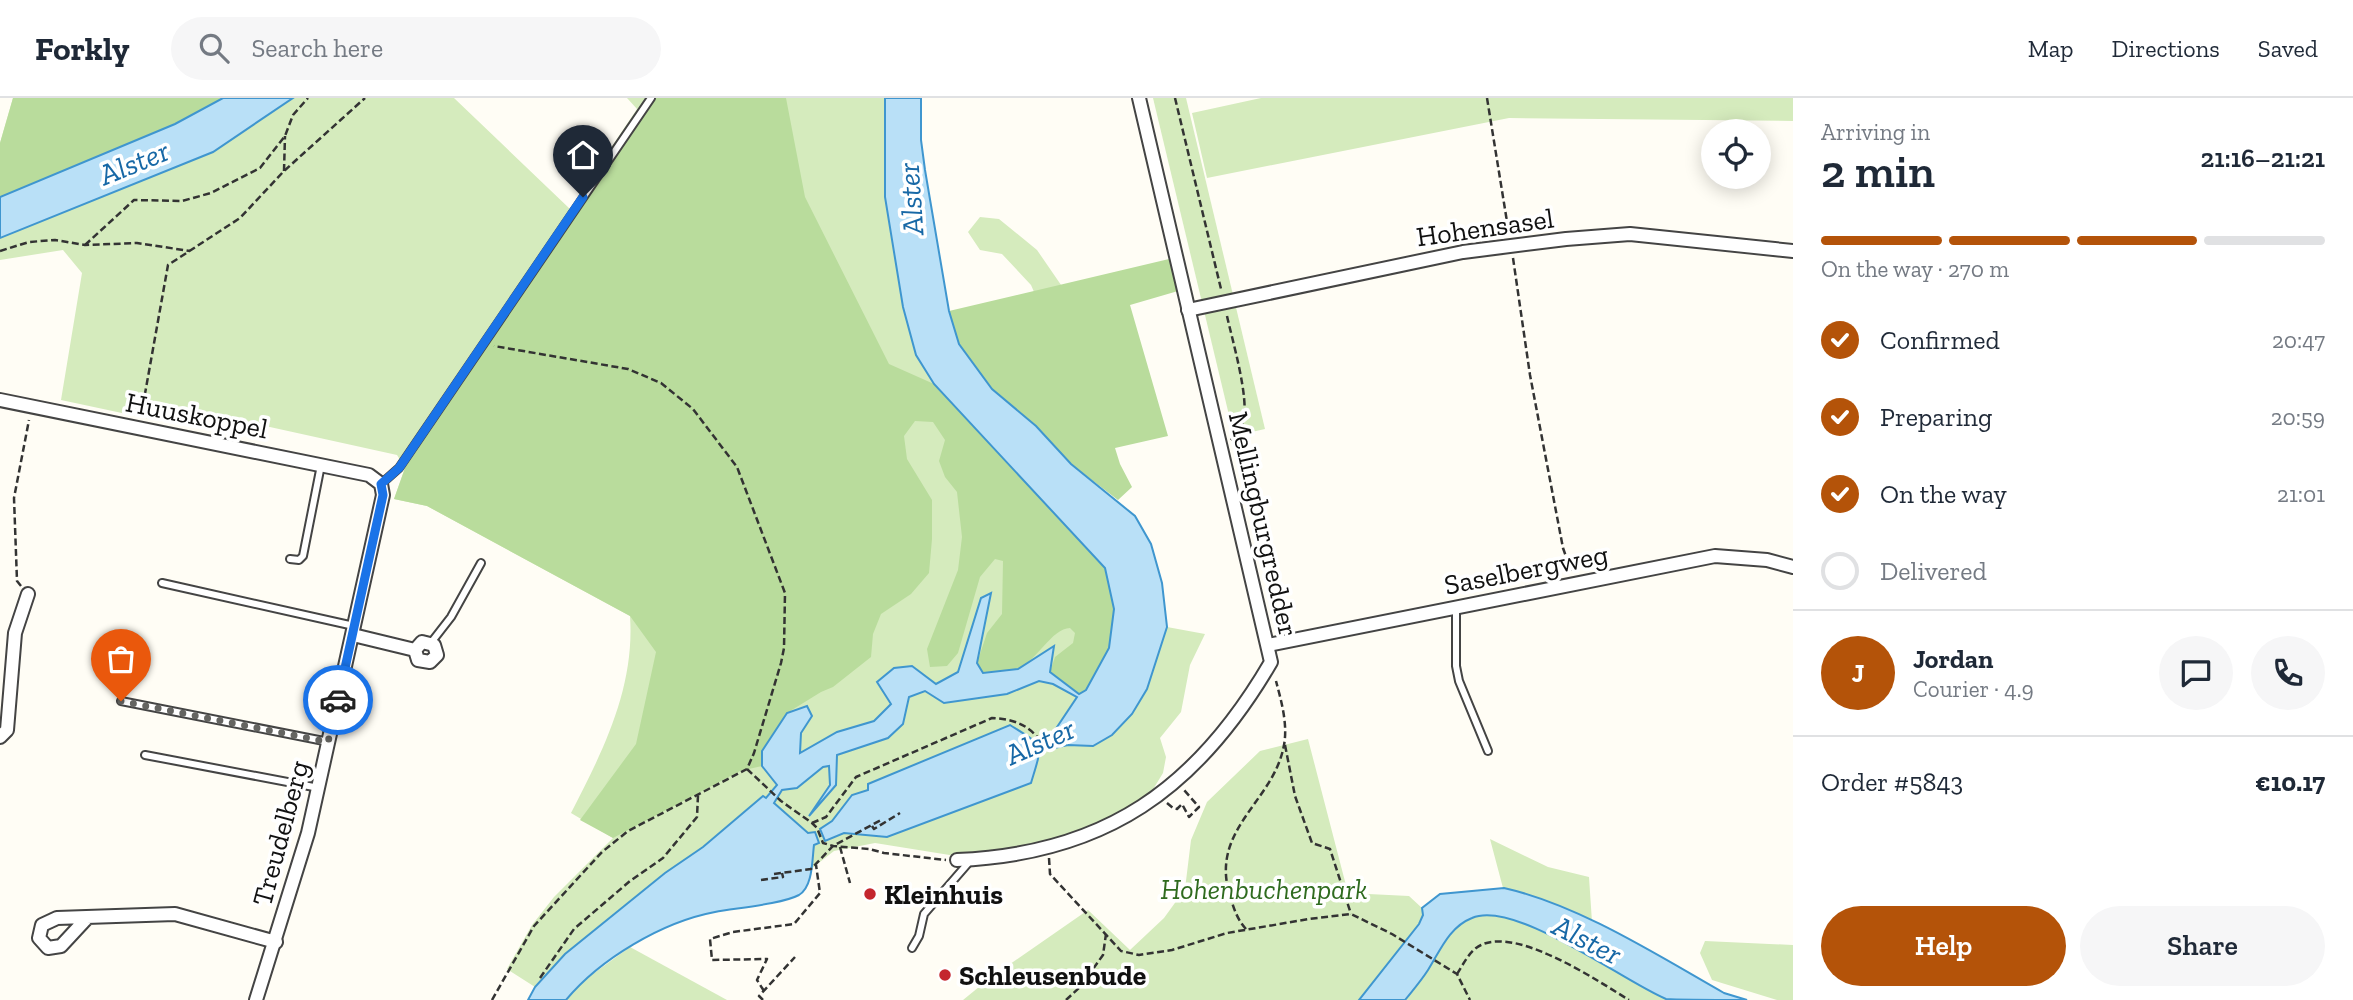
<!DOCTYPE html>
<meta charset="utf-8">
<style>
:root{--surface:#fff;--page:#f6f6f7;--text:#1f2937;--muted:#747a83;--line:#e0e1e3;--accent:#b45309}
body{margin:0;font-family:"Zilla Slab",serif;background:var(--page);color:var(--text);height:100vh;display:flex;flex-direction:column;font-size:26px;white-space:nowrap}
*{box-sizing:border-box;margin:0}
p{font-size:23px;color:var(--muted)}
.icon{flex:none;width:38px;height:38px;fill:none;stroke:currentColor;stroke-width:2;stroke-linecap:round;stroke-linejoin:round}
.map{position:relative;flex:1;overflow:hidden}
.details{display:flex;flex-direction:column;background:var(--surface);width:560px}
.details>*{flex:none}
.controls{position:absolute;left:1701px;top:21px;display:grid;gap:14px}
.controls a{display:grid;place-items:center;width:70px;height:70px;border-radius:50%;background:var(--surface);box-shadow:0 4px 18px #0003;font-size:35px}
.pin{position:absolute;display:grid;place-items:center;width:60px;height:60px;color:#fff;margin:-72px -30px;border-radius:50% 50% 50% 0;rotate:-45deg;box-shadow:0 0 7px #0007}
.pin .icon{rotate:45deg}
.courier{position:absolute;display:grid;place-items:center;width:70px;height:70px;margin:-35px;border:5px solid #1a73e8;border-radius:50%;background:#fff;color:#222;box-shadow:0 2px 9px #0007}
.summary em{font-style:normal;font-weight:600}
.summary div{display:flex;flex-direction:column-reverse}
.summary{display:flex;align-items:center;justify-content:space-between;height:119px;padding:0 28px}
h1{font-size:46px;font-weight:600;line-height:52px}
.bar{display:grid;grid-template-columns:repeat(4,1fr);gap:10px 7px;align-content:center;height:84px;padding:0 28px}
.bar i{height:9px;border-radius:5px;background:var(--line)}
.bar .selected{background:var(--accent)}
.bar p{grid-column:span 4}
.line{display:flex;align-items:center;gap:18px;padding:0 28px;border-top:2px solid var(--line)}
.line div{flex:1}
.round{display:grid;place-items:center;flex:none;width:74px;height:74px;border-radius:37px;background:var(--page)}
ol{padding:0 28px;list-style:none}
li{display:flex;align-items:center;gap:21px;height:77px}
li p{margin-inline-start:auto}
li .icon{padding:7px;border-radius:50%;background:var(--accent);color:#fff;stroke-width:4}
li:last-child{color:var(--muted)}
li i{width:38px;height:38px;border:4px solid var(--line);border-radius:50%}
.action{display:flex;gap:14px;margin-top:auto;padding:14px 28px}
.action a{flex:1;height:80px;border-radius:42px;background:var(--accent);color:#fff;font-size:28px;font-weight:600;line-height:80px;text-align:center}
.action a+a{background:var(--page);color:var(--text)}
header{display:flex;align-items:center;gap:42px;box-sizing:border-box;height:98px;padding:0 35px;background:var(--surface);border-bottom:2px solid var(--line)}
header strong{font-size:33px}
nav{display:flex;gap:38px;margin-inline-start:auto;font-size:24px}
.search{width:490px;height:63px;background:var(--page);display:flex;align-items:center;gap:18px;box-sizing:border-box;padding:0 24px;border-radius:38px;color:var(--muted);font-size:26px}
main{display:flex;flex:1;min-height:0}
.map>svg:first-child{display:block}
.green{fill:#d5ebbd}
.forest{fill:#b9dc9c}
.water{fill:#b9e0f7;stroke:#3f96cf;stroke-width:2}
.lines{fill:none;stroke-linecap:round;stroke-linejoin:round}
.lane-casing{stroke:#444;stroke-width:10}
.street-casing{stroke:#444;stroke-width:16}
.path{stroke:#333;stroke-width:2.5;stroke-dasharray:7 3.5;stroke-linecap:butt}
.lane{stroke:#fff;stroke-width:6}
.street{stroke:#fff;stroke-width:12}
.done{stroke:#646461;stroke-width:7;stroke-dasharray:0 12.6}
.route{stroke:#1a73e8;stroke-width:9}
.poi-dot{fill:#c4262e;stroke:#fff;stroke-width:2.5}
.labels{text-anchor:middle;stroke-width:7;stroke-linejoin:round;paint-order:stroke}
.street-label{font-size:28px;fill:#111;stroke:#fff}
.park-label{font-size:28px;font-style:italic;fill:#2f6b1f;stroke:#fff}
.poi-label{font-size:28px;font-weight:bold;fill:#111;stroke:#fff;text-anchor:start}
.water-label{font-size:30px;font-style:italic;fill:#1768a6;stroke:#fff}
</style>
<header>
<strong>Forkly</strong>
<div class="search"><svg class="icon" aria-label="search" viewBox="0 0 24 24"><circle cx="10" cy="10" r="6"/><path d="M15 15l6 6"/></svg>Search here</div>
<nav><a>Map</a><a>Directions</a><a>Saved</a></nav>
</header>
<main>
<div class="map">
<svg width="1793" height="902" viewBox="0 0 1793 902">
<rect width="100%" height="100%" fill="#fffdf5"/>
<g class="green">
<path d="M13 0H454L570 111 637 11 627 0H885V100L903 209 916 257 1105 470 1077 598 1055 632 1044 641 1049 651 1068 647 1093 648 1147 591 1167 529 1205 536 1190 567 1181 614 1160 640 1166 659 1163 675 1152 693 1105 725 1037 747 962 759 875 745 834 753 811 771 814 747 703 749 665 775 565 856 535 889 507 871 532 827 554 799 613 740 571 715C603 653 635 590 630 518L427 408 394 401 405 370 397 357 165 306 150 321 61 302 82 175 63 152 0 162V45Z"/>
<path d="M1153 0H1186L1265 331 1234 338Z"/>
<path d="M1261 0H1793V23L1509 20 1207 80 1192 15Z"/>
<path d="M980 119 999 121 1037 152 1070 200 1045 219 1031 187 1002 156 980 152 968 134Z"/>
<path d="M1308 641 1348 795 1409 798 1422 810 1440 796 1503 790 1490 741 1548 769 1589 779 1592 824 1724 895 1747 902H963L990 880 1088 812 1130 852 1164 820 1185 791 1191 742 1207 704 1260 653Z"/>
<path d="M1705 843 1793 847V902H1777L1712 882 1700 855Z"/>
<path d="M630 849 727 902H566L579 886Z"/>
</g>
<g class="forest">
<path d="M13 0H223L175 26 0 99V45Z"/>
<path d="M655 0H786L805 99 889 266 934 286 1105 470 1114 511 1109 550 1086 592 1077 598 1050 574 1055 559 1073 545 1075 535 1070 530C1052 530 1036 564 1017 571 1007 574 994 574 983 575L977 565 987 535 1002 516 1003 463 995 461 980 479 958 555 947 568 930 569 927 551 958 472 962 439 957 394 945 379 939 363 945 342 933 324 915 323 904 338 907 361 932 402V441L929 475 911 496 881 516 873 536 871 559 833 589 821 594 787 615 762 653V668L740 673 613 740 580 722 636 646 656 554 630 518 427 408 394 401 405 370Z"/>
<path d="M1169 161 1178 193 1130 207 1168 338 1115 350 1120 366 1132 389 1118 402 1071 366 1036 328 992 291 959 246 949 213Z"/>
</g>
<g class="water">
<path d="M223 0H293L213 54 0 140V99L175 26Z"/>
<path d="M885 0H921V42L925 72 949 213 959 246 992 291 1036 328 1071 366 1135 418 1151 446 1162 485 1167 529 1147 591 1132 616 1112 637 1093 648 1068 647 1049 651 1044 640 1055 632 1077 599 1053 586 1039 583 1007 596 944 605 925 593 909 599 903 626 888 640 837 657 836 687 809 718 830 687 829 668 823 669 797 690 782 692 774 705 808 735 815 734 819 745 814 747C812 762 813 789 799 797 782 806 736 810 715 814 662 824 600 861 566 902H528L535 889 565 856 665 775 703 749 763 698 766 700 777 687 762 668V653L787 615 807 608 812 618 801 635 800 655 837 634 874 623 891 606 877 584 894 570 912 568 936 586 958 574 981 500 991 495 977 565 983 575 1018 571 1054 548 1050 574 1079 596 1086 592 1109 550 1114 511 1105 470 934 286 916 257 903 209 885 99Z"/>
<path d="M1010 627C1045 649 1043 645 1031 685L887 739 844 735 825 743 820 731 832 723 852 697 868 692V686Z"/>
<path d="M1504 790C1579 807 1657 857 1724 895L1747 902C1729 902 1680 902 1666 901 1624 884 1515 801 1472 820 1449 829 1440 853 1428 872 1421 883 1413 892 1405 902H1359L1419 826 1423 817 1422 810 1440 796Z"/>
</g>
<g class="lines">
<defs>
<g id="lane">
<path d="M381 386 399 370 651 0"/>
<path d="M290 461 299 462 303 458 321 367"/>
<path d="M162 485 354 528"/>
<path d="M1456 509V568L1459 583 1488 653"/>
<path d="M430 546 451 519 481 465"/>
<path d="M121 603 329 644"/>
<path d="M145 657 319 690"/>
<path d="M912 850 919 838 924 816 970 763"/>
</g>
<g id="street">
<path d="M1188 212 1463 154 1566 141 1630 136 1793 153"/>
<path d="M0 302 369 377 381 386 383 397 308 735 256 902"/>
<path d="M353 537 415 552 418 562 430 564 437 557 434 547 422 544 415 552"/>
<path d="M1268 547 1715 458 1767 462 1793 469"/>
<path d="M0 639 7 632 15 535 28 496"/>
<path d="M957 762C1105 756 1197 691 1271 564L1139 0"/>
<path d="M87 820 61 848 48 850 39 840 42 827 57 820 175 816 276 844"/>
</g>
</defs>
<use href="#lane" class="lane-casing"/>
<use href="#street" class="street-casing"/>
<g class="path">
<path d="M1175 0 1221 191"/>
<path d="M1487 0 1509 136"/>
<path d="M284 73 285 38"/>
<path d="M85 147 134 102 182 103 211 95 260 70 285 38 293 17 308 0"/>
<path d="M0 153 29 144 55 142 85 147 137 145 190 153"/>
<path d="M1513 160 1530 277 1563 450 1571 473"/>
<path d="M1227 218C1232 241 1250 302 1243 323 1241 330 1235 336 1231 342"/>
<path d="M141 318 168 167 240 120 284 73 365 0"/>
<path d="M21 488 17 483 14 400 29 322"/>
<path d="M1285 647 1295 698 1312 745 1330 751 1351 816"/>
<path d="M747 671 781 703 812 725 817 730 823 745 833 748 869 751 884 755 946 762"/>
<path d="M1167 705 1173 710 1177 711 1182 706 1189 719 1199 709 1184 692"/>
<path d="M812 725 826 719 856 679 992 620C1011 621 1026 625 1039 641"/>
<path d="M872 728 874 731 900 715"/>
<path d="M840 749 850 785"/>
<path d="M1049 760 1050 776 1121 853 1139 857 1172 852 1227 835 1309 821 1351 816 1392 836 1457 876 1470 902"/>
<path d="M774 776 811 771 833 748 881 722"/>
<path d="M761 782 783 779 782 775"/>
<path d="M1246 831C1237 821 1234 811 1230 798 1209 731 1274 704 1284 647 1288 626 1281 602 1276 583"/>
<path d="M1457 876C1464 865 1470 852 1481 847 1518 829 1598 883 1629 902"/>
<path d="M540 880 574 831 630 783 663 760 697 719 698 697"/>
<path d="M764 893 757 882 767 861 712 862 710 841 733 834 794 826 820 795 816 767"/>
<path d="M492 902 534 828 602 754 628 733 747 671 754 655 781 565 784 550 785 495 737 369 693 311 661 285 628 271 494 248"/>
<path d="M763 902 759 898 795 859"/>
<path d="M1066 902 1080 889 1103 857 1106 836"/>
</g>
<use href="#lane" class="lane"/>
<use href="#street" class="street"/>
</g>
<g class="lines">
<path class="done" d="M121 603 328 644 338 602"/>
<path class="route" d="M338 602 383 397 381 386 399 370 583 99"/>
</g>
<g class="poi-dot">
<circle cx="870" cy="796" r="7"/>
<circle cx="945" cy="877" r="7"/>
</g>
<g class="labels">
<g class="street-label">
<text transform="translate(1485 129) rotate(-8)" y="10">Hohensasel</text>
<text transform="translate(197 317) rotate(11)" y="10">Huuskoppel</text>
<text transform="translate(1264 426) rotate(77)" y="10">Mellingburgredder</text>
<text transform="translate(1526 471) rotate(-11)" y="10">Saselbergweg</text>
<text transform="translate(280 735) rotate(-75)" y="10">Treudelberg</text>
</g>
<g class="park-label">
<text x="1264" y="801">Hohenbuchenpark</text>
</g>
<g class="poi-label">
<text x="884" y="806">Kleinhuis</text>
<text x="959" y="887">Schleusenbude</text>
</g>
<g class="water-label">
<text transform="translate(134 65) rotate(-22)" y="10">Alster</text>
<text transform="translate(911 101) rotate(-94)" y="10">Alster</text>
<text transform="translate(1040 644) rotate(-24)" y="10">Alster</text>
<text transform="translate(1587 842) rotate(27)" y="10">Alster</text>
</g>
</g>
</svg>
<div class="controls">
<a><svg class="icon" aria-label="locate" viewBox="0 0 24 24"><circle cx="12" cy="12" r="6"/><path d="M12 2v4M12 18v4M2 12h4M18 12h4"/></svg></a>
</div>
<div class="pin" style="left:121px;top:603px;background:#ea580c"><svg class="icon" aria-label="bag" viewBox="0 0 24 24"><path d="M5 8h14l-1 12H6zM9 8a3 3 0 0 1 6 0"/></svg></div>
<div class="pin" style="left:583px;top:99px;background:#1f2937"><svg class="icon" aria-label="home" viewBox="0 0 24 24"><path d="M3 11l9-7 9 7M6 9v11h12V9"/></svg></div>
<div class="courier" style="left:338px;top:602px"><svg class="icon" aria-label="car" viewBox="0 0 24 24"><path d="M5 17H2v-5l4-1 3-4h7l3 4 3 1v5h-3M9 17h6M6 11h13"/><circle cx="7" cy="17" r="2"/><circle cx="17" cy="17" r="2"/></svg></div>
</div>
<section class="details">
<div class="summary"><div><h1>2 min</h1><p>Arriving in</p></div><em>21:16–21:21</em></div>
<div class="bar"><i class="selected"></i><i class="selected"></i><i class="selected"></i><i></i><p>On the way · 270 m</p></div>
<ol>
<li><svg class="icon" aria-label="check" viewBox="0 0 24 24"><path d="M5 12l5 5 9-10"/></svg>Confirmed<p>20:47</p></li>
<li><svg class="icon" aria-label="check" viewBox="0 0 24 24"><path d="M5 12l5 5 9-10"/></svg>Preparing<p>20:59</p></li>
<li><svg class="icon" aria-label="check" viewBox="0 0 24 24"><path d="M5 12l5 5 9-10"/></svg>On the way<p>21:01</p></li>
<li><i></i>Delivered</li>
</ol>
<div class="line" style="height:126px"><b class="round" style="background:var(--accent);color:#fff">J</b><div><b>Jordan</b><p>Courier · 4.9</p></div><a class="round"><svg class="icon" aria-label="chat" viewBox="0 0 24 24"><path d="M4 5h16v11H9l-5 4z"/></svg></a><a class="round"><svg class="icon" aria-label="phone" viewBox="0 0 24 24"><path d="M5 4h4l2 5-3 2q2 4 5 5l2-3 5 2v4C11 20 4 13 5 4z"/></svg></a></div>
<div class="line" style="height:91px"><div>Order #5843</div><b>€10.17</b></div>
<div class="action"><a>Help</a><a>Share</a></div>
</section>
</main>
